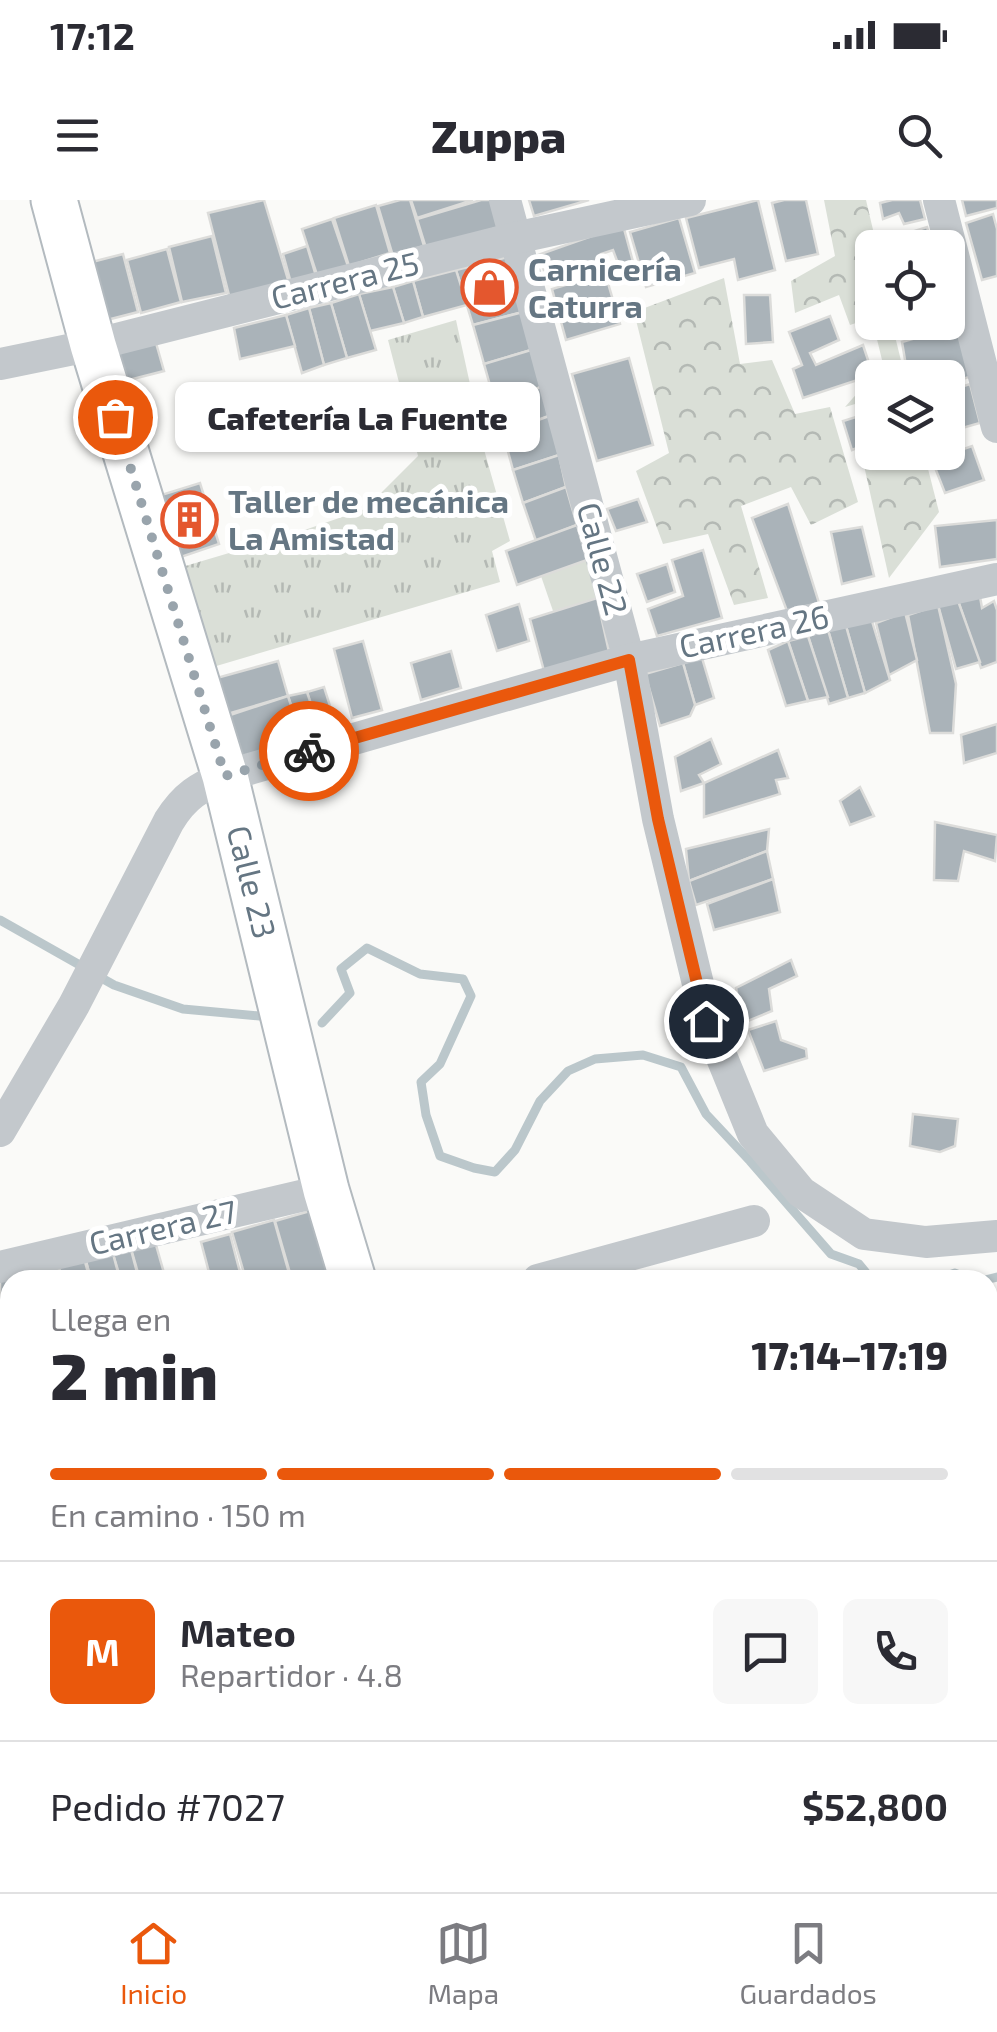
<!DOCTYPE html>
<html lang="es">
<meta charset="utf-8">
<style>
:root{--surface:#fff;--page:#f7f7f7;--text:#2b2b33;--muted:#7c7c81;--line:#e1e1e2;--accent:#ea580c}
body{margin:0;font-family:"Exo 2",sans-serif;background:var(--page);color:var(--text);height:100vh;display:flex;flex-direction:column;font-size:38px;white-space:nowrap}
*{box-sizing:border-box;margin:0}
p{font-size:32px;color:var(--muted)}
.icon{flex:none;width:55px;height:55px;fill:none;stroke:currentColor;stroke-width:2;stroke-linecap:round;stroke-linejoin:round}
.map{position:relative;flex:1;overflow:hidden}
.side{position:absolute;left:0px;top:1070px;width:998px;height:622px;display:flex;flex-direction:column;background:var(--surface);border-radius:30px 30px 0 0;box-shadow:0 2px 8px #0004}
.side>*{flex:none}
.fabs{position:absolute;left:855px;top:30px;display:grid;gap:20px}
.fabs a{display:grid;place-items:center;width:110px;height:110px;border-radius:15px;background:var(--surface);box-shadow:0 2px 8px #0004;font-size:50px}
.pin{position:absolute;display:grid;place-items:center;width:85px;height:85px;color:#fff;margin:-42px;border:5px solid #fff;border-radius:50%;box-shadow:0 2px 10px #0007}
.courier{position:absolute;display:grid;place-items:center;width:100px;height:100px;margin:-50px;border:8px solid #ea580c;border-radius:50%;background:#fff;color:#222;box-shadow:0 2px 12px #0007}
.bubble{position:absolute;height:70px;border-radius:15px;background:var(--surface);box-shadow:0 2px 8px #0004;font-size:32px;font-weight:800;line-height:70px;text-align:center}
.overview em{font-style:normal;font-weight:800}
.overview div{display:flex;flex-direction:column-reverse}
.overview{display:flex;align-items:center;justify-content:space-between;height:170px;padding:0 50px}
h1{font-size:65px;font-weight:800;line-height:75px}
.bar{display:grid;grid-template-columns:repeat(4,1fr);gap:15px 10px;align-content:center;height:120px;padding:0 50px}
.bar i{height:12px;border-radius:8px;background:var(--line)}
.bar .selected{background:var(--accent)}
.bar p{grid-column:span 4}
.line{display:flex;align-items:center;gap:25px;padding:0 50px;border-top:2px solid var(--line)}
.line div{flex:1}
.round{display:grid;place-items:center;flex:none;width:105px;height:105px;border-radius:15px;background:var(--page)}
.status{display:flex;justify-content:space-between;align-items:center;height:70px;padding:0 50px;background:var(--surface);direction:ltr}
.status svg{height:28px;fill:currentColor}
header{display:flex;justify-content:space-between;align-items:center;height:130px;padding:0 50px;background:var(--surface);font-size:45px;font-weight:800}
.tab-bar{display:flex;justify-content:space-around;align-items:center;height:140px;border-top:2px solid var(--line);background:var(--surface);font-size:28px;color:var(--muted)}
.tab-bar a{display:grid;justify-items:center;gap:5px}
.tab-bar .selected{color:var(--accent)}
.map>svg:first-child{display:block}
.grass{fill:#dadfd7}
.forest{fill:url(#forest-crowns)}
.park{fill:url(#park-tufts)}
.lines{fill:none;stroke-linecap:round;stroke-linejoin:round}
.stream{stroke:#bbc7cb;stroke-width:9}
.building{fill:#aab3b9;stroke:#dcdcda;stroke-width:2.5}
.secondary-casing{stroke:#b3babf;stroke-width:49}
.street{stroke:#c3c8cc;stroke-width:32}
.secondary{stroke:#fff;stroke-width:45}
.done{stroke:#99a4ac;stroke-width:10;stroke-dasharray:0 18}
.route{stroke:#ea580c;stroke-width:12}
.labels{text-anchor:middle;stroke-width:10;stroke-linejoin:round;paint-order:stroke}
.poi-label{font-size:32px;font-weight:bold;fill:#657683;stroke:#fff;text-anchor:start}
.street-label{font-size:32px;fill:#657683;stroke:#fff}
</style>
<div class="status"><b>17:12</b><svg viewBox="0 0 49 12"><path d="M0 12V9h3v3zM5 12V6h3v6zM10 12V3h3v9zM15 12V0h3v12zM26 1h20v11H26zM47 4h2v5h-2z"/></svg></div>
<header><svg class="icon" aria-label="menu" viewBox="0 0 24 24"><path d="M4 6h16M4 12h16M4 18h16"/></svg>Zuppa<svg class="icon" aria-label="search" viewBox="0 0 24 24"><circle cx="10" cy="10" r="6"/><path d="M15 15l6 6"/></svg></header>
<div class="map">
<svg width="997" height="1692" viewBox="0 0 997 1692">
<defs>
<pattern id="forest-crowns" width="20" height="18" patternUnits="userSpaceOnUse" patternTransform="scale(2.5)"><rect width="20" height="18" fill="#dadfd7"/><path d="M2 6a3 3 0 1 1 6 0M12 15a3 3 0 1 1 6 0" fill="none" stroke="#b4b9b4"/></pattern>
<pattern id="park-tufts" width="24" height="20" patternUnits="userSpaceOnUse" patternTransform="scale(2.5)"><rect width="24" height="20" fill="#dadfd7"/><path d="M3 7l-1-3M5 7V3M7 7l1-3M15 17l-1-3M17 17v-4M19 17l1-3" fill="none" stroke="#b4b9b4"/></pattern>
</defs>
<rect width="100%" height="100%" fill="#fafaf8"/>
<path class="grass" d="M587 360 597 398 553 411 541 376Z"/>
<g class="forest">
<path d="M824 0H866L874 34 892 47 872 48V120L871 118 850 125 839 95 795 113 791 81 835 56Z"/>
<path d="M724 78 740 164 772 160 795 214 830 207 858 302 811 325 791 287 741 306 768 398 734 405 708 334 663 344 636 271 669 253 634 112Z"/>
<path d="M873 123H908L893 128 905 177 872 178V199L845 207 883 164Z"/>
<path d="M883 253H924L939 312 889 378 863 261Z"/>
</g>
<path class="park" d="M456 120 485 253 510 341 492 351 500 382 213 467 182 367 293 334 365 309 418 256 388 140Z"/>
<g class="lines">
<g class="stream">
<path d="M0 720 85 768"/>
<path d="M98 776 114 785 183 809 270 817"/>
<path d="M322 823 350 793 341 769 367 748 420 774 463 779 471 796 440 864 421 882 426 915 440 956 474 968 495 972 515 950 540 901 568 871 595 859 643 855 681 867 706 914 750 961 831 1054 859 1064 872 1080"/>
<path d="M935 1080 955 1073 971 1080"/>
<path d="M985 1080 997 1077"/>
<path d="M988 1093 997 1101"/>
<path d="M988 1379 997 1367"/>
<path d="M988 1670V1674"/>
<path d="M963 1692 976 1682"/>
</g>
</g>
<g class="building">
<path d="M264 0 289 83 230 99 208 13Z"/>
<path d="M400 0H410L424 46 393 56 378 6Z"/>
<path d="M411 0H473L417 18Z"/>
<path d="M481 0H492L500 27 426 48 417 19Z"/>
<path d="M529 0H589L534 16Z"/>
<path d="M758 0 775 70 738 80 734 59 699 68 686 18Z"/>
<path d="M784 0H806L818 54 786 61 772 3Z"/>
<path d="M892 0H920L925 19 904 24 899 13 883 19 880 3Z"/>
<path d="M962 0H997V8L966 16Z"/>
<path d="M376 5 390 53 349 66 334 18Z"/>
<path d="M993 14 997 29V76L982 80 966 23Z"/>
<path d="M679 18 695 73 646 87 630 32Z"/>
<path d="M332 19 348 66 317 75 302 29Z"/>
<path d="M623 25 636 73 623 77 613 50 601 54 605 67 549 83 538 55Z"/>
<path d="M927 27 931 41 912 45 908 33Z"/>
<path d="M212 36 226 93 182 102 169 47Z"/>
<path d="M307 46 316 76 291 83 283 54Z"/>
<path d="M167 49 181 102 141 113 127 60Z"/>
<path d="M123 54 138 112 103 121 88 63Z"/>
<path d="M508 57 523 112 473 125 456 70Z"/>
<path d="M456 70 467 105 423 117 413 81Z"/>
<path d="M605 73 620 124 566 140 552 89Z"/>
<path d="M413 81 423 117 404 123 393 87Z"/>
<path d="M393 87 404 123 370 131 359 94Z"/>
<path d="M359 94 376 150 347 158 331 103Z"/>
<path d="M744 95H770L773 142 746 144Z"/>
<path d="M331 103 347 158 324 165 309 108Z"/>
<path d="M309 108 324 165 302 173 286 115Z"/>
<path d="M523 112 531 150 484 164 473 125Z"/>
<path d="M286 115 295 146 240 159 234 128Z"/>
<path d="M830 116 839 140 810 153 816 165 863 145 873 175 803 198 793 169 802 165 789 132Z"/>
<path d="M960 125 973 176 948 183V178H908L902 142Z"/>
<path d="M156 143 164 171 125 181 117 153Z"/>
<path d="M531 150 541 187 495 203 484 164Z"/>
<path d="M629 158 653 245 597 261 572 174Z"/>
<path d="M970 184 980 223 948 232V191Z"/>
<path d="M541 187 549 216 503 233 495 203Z"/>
<path d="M872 212V242L852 250 843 221Z"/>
<path d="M549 216 559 255 513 270 503 233Z"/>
<path d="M972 246 984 280 945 293 932 260Z"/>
<path d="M559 255 566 287 523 303 513 270Z"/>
<path d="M200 283 219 344 178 358 158 296Z"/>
<path d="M566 287 577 325 536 341 523 303Z"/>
<path d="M638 299 647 322 616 331 607 309Z"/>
<path d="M788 304 819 403 787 411 752 318Z"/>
<path d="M997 320V359L940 367 935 326Z"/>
<path d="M577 325 587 360 517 385 506 351Z"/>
<path d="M862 327 874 376 842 384 831 332Z"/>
<path d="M703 350 722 418 657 436 648 409 683 396 672 360Z"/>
<path d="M667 364 675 392 647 402 637 374Z"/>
<path d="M979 391 982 408 994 401 997 410V462L981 468 957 398Z"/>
<path d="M597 398 609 452 544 471 530 419Z"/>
<path d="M957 398 980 462 956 469 938 405Z"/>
<path d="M519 404 529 441 497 451 486 415Z"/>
<path d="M938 405 956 484 953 533H930L908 415Z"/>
<path d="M905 412 917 460 889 475 876 423Z"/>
<path d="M871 418 890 480 865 493 846 426Z"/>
<path d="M846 426 865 493 848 498 828 430Z"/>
<path d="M828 430 848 498 829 504 808 436Z"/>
<path d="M808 436 828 497 808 501 788 441Z"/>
<path d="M363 441 382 510 352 518 334 449Z"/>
<path d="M788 441 808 501 786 506 768 450Z"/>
<path d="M451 451 461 488 421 500 411 463Z"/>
<path d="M702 458 714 498 695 505 683 463Z"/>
<path d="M278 461 288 496 224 515 213 479Z"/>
<path d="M683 463 695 505 690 516 660 526 645 474Z"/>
<path d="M324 487 335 522 318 528 307 492Z"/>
<path d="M307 492 321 534 302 540 288 496Z"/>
<path d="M288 496 302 540 235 561 221 518Z"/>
<path d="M997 524V553L964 563 961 535Z"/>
<path d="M711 539 721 564 699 575 704 583 681 591 675 557Z"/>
<path d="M778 550 788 578 776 580 780 594 704 617V583Z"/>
<path d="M860 587 874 616 850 625 840 601Z"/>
<path d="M935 622 997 635 995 661 964 651 958 681 934 680Z"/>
<path d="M769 629 767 651 689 681 686 649Z"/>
<path d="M767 651 773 679 696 705 689 681Z"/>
<path d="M773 679 780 712 714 730 707 704Z"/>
<path d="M791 760 797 776 769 789 772 811 743 823 736 788Z"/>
<path d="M776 821 781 840 806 849 807 858 764 871 748 830Z"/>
<path d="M913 914 958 919 955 946 940 952 910 946Z"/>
<path d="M317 1009 336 1080H292L275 1021Z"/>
<path d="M274 1020 291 1080H246L232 1032Z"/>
<path d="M230 1034 242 1080H211L201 1042Z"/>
<path d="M154 1038 166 1080H140L130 1045Z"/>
<path d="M130 1046 139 1080H121L112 1051Z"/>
<path d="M112 1050 120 1080H91L85 1058Z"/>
<path d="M85 1057 91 1080H62L58 1065Z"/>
<path d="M84 1058 90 1080H63L58 1065Z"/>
<path d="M57 1065 62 1080H24L22 1075Z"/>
<path d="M21 1074 23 1080H10V1118L4 1120 0 1105V1081Z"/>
<path d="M9 1145 10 1183 0 1186V1148Z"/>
<path d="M10 1185V1224L0 1228V1189Z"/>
<path d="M10 1275V1311L0 1314V1279Z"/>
<path d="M10 1311V1347L6 1348 0 1333V1314Z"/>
<path d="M10 1460V1486L0 1489V1463Z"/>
<path d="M10 1486V1503L0 1506V1489Z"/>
<path d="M10 1521V1538L0 1541V1524Z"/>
<path d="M10 1521V1557L0 1560V1524Z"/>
<path d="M10 1538V1557L0 1560V1541Z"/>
<path d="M10 1557V1620L0 1623V1560Z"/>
<path d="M9 1645 10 1682H19L21 1692H0V1647Z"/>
<path d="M89 1682H132L135 1689 126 1692H92Z"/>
<path d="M280 1682H288L291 1692H252V1690Z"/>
<path d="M289 1682H487L489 1692H292Z"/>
</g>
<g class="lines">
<defs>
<g id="secondary">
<path d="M54 0 93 145 225 576 326 990 353 1080"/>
<path d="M508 1682 510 1692"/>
</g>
</defs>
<use href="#secondary" class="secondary-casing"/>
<g class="street">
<path d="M505 0 629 460 658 619 707 821 753 934 801 992 864 1034 926 1042 997 1036"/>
<path d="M939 0 997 227"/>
<path d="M0 164 93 145 515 38 690 0"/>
<path d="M0 931 74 805 169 621C185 595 199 588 225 576L629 460 997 379"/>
<path d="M0 1067 326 990"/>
<path d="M538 1080 754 1021"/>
<path d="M0 1412 10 1457"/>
<path d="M60 1682 62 1692"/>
<path d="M163 1692 199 1682"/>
</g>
<use href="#secondary" class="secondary"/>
</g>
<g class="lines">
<path class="done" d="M115 217 225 576 309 551"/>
<path class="route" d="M309 551 629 460 658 619 706 821"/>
</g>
<defs>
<symbol id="shop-ring" viewBox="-11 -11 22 22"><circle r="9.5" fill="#fff" stroke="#e4572e" stroke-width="1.5"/><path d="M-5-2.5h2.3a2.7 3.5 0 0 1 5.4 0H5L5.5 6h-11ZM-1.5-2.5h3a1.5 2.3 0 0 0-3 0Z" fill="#e4572e"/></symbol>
<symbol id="building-ring" viewBox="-11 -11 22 22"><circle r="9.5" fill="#fff" stroke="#e4572e" stroke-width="1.5"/><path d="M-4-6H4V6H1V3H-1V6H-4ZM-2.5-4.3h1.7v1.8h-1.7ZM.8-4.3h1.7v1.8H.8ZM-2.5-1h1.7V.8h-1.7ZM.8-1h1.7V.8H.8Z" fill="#e4572e"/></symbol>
</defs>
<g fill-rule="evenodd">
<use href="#shop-ring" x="458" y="56" width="63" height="63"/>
<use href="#building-ring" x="158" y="288" width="63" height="63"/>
</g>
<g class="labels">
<g class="poi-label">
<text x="528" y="81">Carnicería<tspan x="528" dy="37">Caturra</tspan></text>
<text x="228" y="313">Taller de mecánica<tspan x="228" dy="37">La Amistad</tspan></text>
</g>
<g class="street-label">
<text transform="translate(345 81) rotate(-14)" y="11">Carrera 25</text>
<text transform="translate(602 359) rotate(75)" y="11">Calle 22</text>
<text transform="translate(754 432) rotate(-12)" y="11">Carrera 26</text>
<text transform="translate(251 682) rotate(76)" y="11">Calle 23</text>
<text transform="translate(163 1028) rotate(-13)" y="11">Carrera 27</text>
</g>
</g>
</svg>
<div class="fabs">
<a><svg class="icon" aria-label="locate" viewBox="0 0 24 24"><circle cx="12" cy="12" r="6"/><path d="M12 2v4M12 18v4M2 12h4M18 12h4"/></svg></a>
<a><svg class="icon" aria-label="layers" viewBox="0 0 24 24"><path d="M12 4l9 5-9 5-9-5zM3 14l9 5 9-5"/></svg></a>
</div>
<div class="pin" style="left:115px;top:217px;background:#ea580c"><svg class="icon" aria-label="bag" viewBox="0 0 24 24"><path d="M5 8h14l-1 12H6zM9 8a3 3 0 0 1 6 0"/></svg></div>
<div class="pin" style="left:706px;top:821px;background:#1f2937"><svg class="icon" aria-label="home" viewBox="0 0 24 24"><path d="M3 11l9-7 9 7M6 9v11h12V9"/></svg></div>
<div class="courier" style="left:309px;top:551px"><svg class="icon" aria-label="bike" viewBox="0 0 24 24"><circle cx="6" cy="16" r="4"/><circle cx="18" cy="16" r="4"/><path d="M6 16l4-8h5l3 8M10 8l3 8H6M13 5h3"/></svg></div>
<div class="bubble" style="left:175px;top:182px;width:365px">Cafetería La Fuente</div>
<section class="side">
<div class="overview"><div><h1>2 min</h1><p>Llega en</p></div><em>17:14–17:19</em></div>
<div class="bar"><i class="selected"></i><i class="selected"></i><i class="selected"></i><i></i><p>En camino · 150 m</p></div>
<div class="line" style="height:180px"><b class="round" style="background:var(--accent);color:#fff">M</b><div><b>Mateo</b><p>Repartidor · 4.8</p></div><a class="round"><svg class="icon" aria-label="chat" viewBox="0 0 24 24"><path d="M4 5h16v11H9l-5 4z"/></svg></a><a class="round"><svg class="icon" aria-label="phone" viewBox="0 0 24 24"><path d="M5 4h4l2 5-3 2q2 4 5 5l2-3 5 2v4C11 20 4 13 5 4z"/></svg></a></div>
<div class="line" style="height:130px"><div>Pedido #7027</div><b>$52,800</b></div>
</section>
</div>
<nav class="tab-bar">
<a class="selected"><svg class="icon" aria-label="home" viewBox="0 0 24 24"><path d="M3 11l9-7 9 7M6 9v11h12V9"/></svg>Inicio</a>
<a><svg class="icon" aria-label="map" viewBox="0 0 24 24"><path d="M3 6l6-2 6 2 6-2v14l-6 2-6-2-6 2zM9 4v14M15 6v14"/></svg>Mapa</a>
<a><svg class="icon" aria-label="saved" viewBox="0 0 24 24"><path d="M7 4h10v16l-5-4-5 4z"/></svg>Guardados</a>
</nav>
